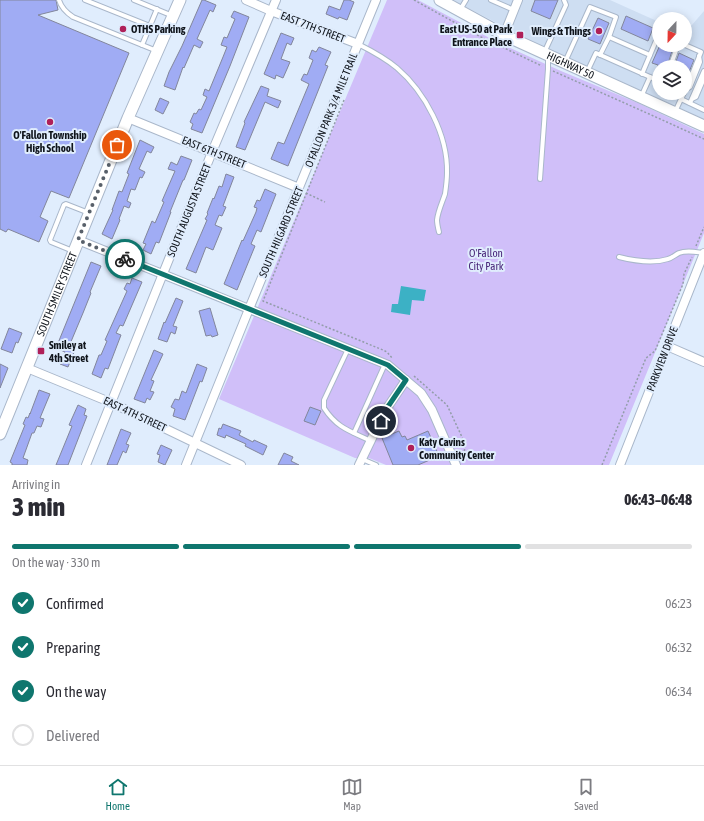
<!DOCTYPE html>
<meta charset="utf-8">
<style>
:root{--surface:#fff;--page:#f7f7f7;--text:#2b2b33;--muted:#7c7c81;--line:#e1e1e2;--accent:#0f766e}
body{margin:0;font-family:"Asap Condensed",sans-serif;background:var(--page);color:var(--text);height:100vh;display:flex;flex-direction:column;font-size:15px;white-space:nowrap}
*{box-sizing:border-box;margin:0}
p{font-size:13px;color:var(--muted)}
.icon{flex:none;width:22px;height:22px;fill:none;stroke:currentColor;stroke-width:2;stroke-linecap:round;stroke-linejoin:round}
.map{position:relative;height:465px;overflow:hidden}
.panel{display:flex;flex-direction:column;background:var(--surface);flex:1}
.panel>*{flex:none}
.needle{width:26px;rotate:202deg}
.buttons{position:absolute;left:652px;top:12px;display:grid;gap:8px}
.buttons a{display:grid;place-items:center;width:40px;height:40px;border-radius:50%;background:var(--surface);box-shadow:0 2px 10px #0003;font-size:20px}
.pin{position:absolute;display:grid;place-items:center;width:34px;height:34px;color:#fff;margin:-17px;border:2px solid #fff;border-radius:50%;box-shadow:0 1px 4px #0007}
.courier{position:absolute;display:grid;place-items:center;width:40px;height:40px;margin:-20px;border:3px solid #0f766e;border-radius:50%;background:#fff;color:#222;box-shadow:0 1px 5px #0007}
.headline em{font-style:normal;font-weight:800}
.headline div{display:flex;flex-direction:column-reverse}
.headline{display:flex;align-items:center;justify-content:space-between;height:68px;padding:0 12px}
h1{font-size:26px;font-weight:800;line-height:30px}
.bar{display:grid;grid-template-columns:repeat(4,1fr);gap:6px 4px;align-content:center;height:48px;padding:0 12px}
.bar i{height:5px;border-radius:3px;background:var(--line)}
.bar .on{background:var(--accent)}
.bar p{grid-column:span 4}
ol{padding:0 12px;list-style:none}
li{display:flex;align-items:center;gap:12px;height:44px}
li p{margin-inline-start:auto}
li .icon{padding:4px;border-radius:50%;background:var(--accent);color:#fff;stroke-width:4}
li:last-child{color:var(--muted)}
li i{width:22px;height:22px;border:2px solid var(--line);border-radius:50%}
.menu{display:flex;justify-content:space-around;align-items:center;height:56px;border-top:1px solid var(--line);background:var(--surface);font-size:11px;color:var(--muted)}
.menu a{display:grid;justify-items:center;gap:2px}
.menu .on{color:var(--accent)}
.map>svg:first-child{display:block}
.built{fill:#cedef2;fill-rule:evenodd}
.green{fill:#d0bff9}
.water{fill:#3cb1c5}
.building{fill:#a0acf4;stroke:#82869b}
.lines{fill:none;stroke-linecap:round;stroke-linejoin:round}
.lane-casing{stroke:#a9b7ca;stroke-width:6}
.street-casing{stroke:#a9b7ca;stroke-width:10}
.secondary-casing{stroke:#a9b7ca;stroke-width:13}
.path{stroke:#939daa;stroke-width:1.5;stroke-dasharray:2 2;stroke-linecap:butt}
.lane{stroke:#fff;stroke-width:4}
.street{stroke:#fff;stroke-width:8}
.secondary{stroke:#fff;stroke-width:11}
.done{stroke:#58606a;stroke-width:4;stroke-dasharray:0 7.2}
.route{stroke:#0f766e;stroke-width:5}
.poi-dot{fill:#af2059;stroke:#e0edfd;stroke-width:1.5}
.labels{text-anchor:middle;stroke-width:4;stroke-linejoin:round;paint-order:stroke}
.street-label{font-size:11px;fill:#0f141b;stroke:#e0edfd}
.poi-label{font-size:11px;font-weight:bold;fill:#0f141b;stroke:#e0edfd;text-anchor:start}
.park-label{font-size:11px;fill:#482679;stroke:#e0edfd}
</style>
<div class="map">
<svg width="704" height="465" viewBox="0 0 704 465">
<rect width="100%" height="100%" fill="#e0edfd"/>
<path class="built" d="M453 0H610L659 22V45H685V33L704 11V119L531 41ZM659 67H685V93H659Z"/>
<path class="green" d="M387 0H418L499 43 561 71 638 103 704 134V233L609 465H386L369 458H355L219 399Z"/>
<path class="water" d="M401 286 426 290 424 301 412 300 410 315 391 312 392 304H398Z"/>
<g class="building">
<path d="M0 0H56L58 10 38 15 129 53 69 198 51 191 40 217 48 221 39 242 8 229 6 232 0 229Z"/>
<path d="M202 0H204L216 5 213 12 210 10 197 39 203 42 200 48 194 45 184 68 183 67 175 90 164 86 169 72 182 46Z"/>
<path d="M344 0H349L354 2 347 20 339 17 338 19 326 14 329 6 340 10Z"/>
<path d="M535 0H558L550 19 531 11Z"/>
<path d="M234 11 249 17 230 66 202 133 191 129 193 124 190 122 194 113 196 114 199 109 201 110 207 97 203 95 205 89 209 91 223 57 227 47 221 45 224 37 227 38 235 19 231 17Z"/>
<path d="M626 16 653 28 648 41 621 29Z"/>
<path d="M598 18 609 23 600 44 588 39Z"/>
<path d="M281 33 294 38 291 45 287 43 281 59 290 62 287 69 283 78 276 75 275 79 264 74Z"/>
<path d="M660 45H666L673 48 667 67H658V65L652 63Z"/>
<path d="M319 47 331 52 325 65 328 66 288 166 271 159 278 142 284 144 309 84 301 80 304 74 307 75 313 60 309 58 312 50 316 52Z"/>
<path d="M679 53 694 60 685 82V67H674Z"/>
<path d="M261 86 269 89 267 96 281 101 278 108 265 102 245 150 236 147 245 123 244 122Z"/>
<path d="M160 98 169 102 163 114 155 110Z"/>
<path d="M140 140 154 147 151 153 147 151 139 169 145 172 142 178 140 177 135 190 131 189 127 201 131 203 129 208 124 206 119 219 120 220 112 239 102 234 113 210H112L119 191 122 192 129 174 127 173Z"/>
<path d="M181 156 192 160 184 180H183L170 212H171L159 243 156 242 151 254 143 250 146 244 143 243 152 221 155 223 164 202 162 201 175 171 168 169 171 162 177 165Z"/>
<path d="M226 174 234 177 223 206 226 207 222 216 219 215 215 225 222 228 213 250 206 247 196 273 186 269 207 220 205 219 208 214 207 213 213 198 214 199 219 186 222 187Z"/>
<path d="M265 189 276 194 261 232 257 230 251 244 255 246 237 290 224 284 242 240 243 241 256 212 257 208 254 207 257 200 260 201Z"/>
<path d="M91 262 101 266 90 292 91 293 83 313 70 344 76 347 68 367 60 364 65 352 56 348Z"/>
<path d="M132 278 142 282 123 326 120 325 116 333 121 335 108 369 105 368 101 378 92 374 99 355H101L107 341 105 340 127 291 124 289 127 283 130 284Z"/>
<path d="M176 298 183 301 173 326 177 327 175 334 171 332 167 342 158 339 164 322 165 323Z"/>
<path d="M210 308 218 335 212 337 211 335 206 336 199 311Z"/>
<path d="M9 328 22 333 18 343 16 342 12 353 1 349Z"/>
<path d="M154 350 163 354 151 380 154 381 150 391 154 392 150 400 147 398 145 403 134 399Z"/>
<path d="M0 364 8 368 0 388Z"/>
<path d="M197 364 207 368 202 382 200 381 185 420 173 416 175 409 171 407 175 399 179 400 182 391 186 393Z"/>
<path d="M39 390 50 394 40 418 44 419 41 427 37 426 34 433H32L23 458 28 460 27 465H12V463L10 462 25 425 23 424 26 417 28 418 30 413V414Z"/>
<path d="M78 405 86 409 84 415 87 416 68 465H56L72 426 69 425Z"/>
<path d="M310 407 321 411 315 425 304 421Z"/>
<path d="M223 424 241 431 239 435 253 442 254 440 267 446 263 455 245 446 246 444 226 435 225 438 217 435 219 428 221 429Z"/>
<path d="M121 429 131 433 126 444 129 445 126 453 123 451 117 465H107Z"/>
<path d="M399 431 402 437 405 436 407 440 428 431 439 456 418 465H393L382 438Z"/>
<path d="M161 445 172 450 165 465 158 462 160 455 157 454Z"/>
<path d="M284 453 293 457 291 461 299 465H278Z"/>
</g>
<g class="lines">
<defs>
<g id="lane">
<path d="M59 0C61 7 67 13 73 17L157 51"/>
<path d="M85 0 150 26"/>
<path d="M134 0 173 16"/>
<path d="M491 0 514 10"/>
<path d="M460 10 466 0"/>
<path d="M609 37 650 55 642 74"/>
<path d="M358 44C372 51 385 58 397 68 425 92 448 135 447 173 447 179 446 187 445 194 442 203 438 211 437 220 437 224 438 228 439 232"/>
<path d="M142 45 157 9"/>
<path d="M685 45 701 52 686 89"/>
<path d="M544 53 566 5 564 0"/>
<path d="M650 55 658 36H659"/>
<path d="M565 62 590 7 616 17 609 37 600 55"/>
<path d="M670 67 678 45"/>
<path d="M587 72 596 53 659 81"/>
<path d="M686 89 690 87 700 62 699 56"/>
<path d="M641 97 650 77"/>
<path d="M681 99 684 93"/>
<path d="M692 99 696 97 704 78"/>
<path d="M690 103 704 71"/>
<path d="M675 112 681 99 704 110"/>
<path d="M540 179 548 69V58"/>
<path d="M73 251 51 242 50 240 64 205 66 204 89 213"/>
<path d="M619 257C635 261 652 264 668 259 672 258 675 255 679 253 687 250 695 252 704 253"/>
<path d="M348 349 324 400V408C337 428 350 431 371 441"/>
<path d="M354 433 385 364"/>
<path d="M362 459 376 465"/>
</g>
<g id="street">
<path d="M246 0 271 11 358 44"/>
<path d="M504 35 518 0"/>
<path d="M128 118 299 188"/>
<path d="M78 240 388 365 421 393 432 410 456 465"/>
<path d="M667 346 704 362"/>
<path d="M27 368 112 403 241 465"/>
<path d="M86 465 212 152 276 0"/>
<path d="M186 465 249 309 376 0"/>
<path d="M359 465 385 411 406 380"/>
<path d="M620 465 704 253"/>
</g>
<g id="secondary">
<path id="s1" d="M440 0 504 35 704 126"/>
<path id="s2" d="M0 434 128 118 180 0"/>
</g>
</defs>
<use href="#lane" class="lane-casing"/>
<use href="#street" class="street-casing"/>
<use href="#secondary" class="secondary-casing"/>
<g class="path">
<path d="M414 0 481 37 542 66"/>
<path d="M553 71 658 118 704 139"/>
<path d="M344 100 263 301 383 350 387 352 393 359"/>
<path d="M306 193 325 202"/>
<path d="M696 246 704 227"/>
<path d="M414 376 447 405 462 437 465 446 463 462"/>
<path d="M602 465 646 358 655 351 683 284 684 274 692 257"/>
</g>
<use href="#lane" class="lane"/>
<use href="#street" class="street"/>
<use href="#secondary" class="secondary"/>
</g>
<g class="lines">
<path class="done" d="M117 145 78 240 125 259"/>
<path class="route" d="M125 259 388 365 406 380 385 411 381 421"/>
</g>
<g class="poi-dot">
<circle cx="123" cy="29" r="4"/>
<circle cx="599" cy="31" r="4"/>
<rect x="516" y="31" width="8" height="8" rx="2"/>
<circle cx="50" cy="122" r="4"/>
<rect x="37" y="347" width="8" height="8" rx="2"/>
<circle cx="411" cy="448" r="4"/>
</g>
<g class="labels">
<g class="street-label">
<text transform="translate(313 27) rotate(21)" y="4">EAST 7TH STREET</text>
<text dy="4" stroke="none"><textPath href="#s1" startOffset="146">HIGHWAY 50</textPath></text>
<text transform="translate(331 110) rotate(-68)" y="4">O'FALLON PARK 3/4 MILE TRAIL</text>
<text transform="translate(214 152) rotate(22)" y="4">EAST 6TH STREET</text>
<text transform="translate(189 210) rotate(-68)" y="4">SOUTH AUGUSTA STREET</text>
<text transform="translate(281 232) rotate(-67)" y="4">SOUTH HILGARD STREET</text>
<text dy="4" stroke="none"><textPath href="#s2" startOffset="151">SOUTH SMILEY STREET</textPath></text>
<text transform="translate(662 359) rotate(-69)" y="4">PARKVIEW DRIVE</text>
<text transform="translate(135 414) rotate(25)" y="4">EAST 4TH STREET</text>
</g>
<g class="poi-label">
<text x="131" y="33">OTHS Parking</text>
<text x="512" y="33" text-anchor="end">East US-50 at Park<tspan x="512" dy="13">Entrance Place</tspan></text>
<text x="591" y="35" text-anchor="end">Wings &amp; Things</text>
<text x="50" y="139" text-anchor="middle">O'Fallon Township<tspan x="50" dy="13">High School</tspan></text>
<text x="49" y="349">Smiley at<tspan x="49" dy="13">4th Street</tspan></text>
<text x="419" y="446">Katy Cavins<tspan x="419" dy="13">Community Center</tspan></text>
</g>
<g class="park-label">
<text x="486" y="257">O'Fallon<tspan x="486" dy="13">City Park</tspan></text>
</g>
</g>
</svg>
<div class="buttons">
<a><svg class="needle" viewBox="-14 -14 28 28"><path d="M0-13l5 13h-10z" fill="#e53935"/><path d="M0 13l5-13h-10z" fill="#7c7c81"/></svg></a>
<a><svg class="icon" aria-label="layers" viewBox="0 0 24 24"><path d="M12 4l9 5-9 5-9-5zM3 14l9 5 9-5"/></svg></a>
</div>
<div class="pin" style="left:117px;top:145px;background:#ea580c"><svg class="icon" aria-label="bag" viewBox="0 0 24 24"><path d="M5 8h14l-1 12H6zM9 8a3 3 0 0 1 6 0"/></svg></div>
<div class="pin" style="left:381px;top:421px;background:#1f2937"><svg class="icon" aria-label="home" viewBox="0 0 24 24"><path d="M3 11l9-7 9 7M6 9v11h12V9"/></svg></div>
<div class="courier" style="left:125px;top:259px"><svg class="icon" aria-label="bike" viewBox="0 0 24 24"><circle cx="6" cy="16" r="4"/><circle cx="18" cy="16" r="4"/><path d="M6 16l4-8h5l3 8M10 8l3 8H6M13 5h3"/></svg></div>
</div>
<section class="panel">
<div class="headline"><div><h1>3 min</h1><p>Arriving in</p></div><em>06:43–06:48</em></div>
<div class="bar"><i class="on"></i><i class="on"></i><i class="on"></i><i></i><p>On the way · 330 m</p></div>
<ol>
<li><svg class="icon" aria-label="check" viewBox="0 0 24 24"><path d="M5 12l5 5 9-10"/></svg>Confirmed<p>06:23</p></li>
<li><svg class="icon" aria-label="check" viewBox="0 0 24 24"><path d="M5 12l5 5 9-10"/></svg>Preparing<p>06:32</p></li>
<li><svg class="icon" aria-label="check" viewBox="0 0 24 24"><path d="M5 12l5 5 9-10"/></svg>On the way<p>06:34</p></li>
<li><i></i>Delivered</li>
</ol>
</section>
<nav class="menu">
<a class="on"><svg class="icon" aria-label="home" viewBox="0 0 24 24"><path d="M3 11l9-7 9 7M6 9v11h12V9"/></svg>Home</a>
<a><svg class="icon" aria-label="map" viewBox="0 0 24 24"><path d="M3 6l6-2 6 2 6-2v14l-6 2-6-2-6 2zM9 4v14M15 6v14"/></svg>Map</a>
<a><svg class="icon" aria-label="saved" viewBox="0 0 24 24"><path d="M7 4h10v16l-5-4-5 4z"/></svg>Saved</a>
</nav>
